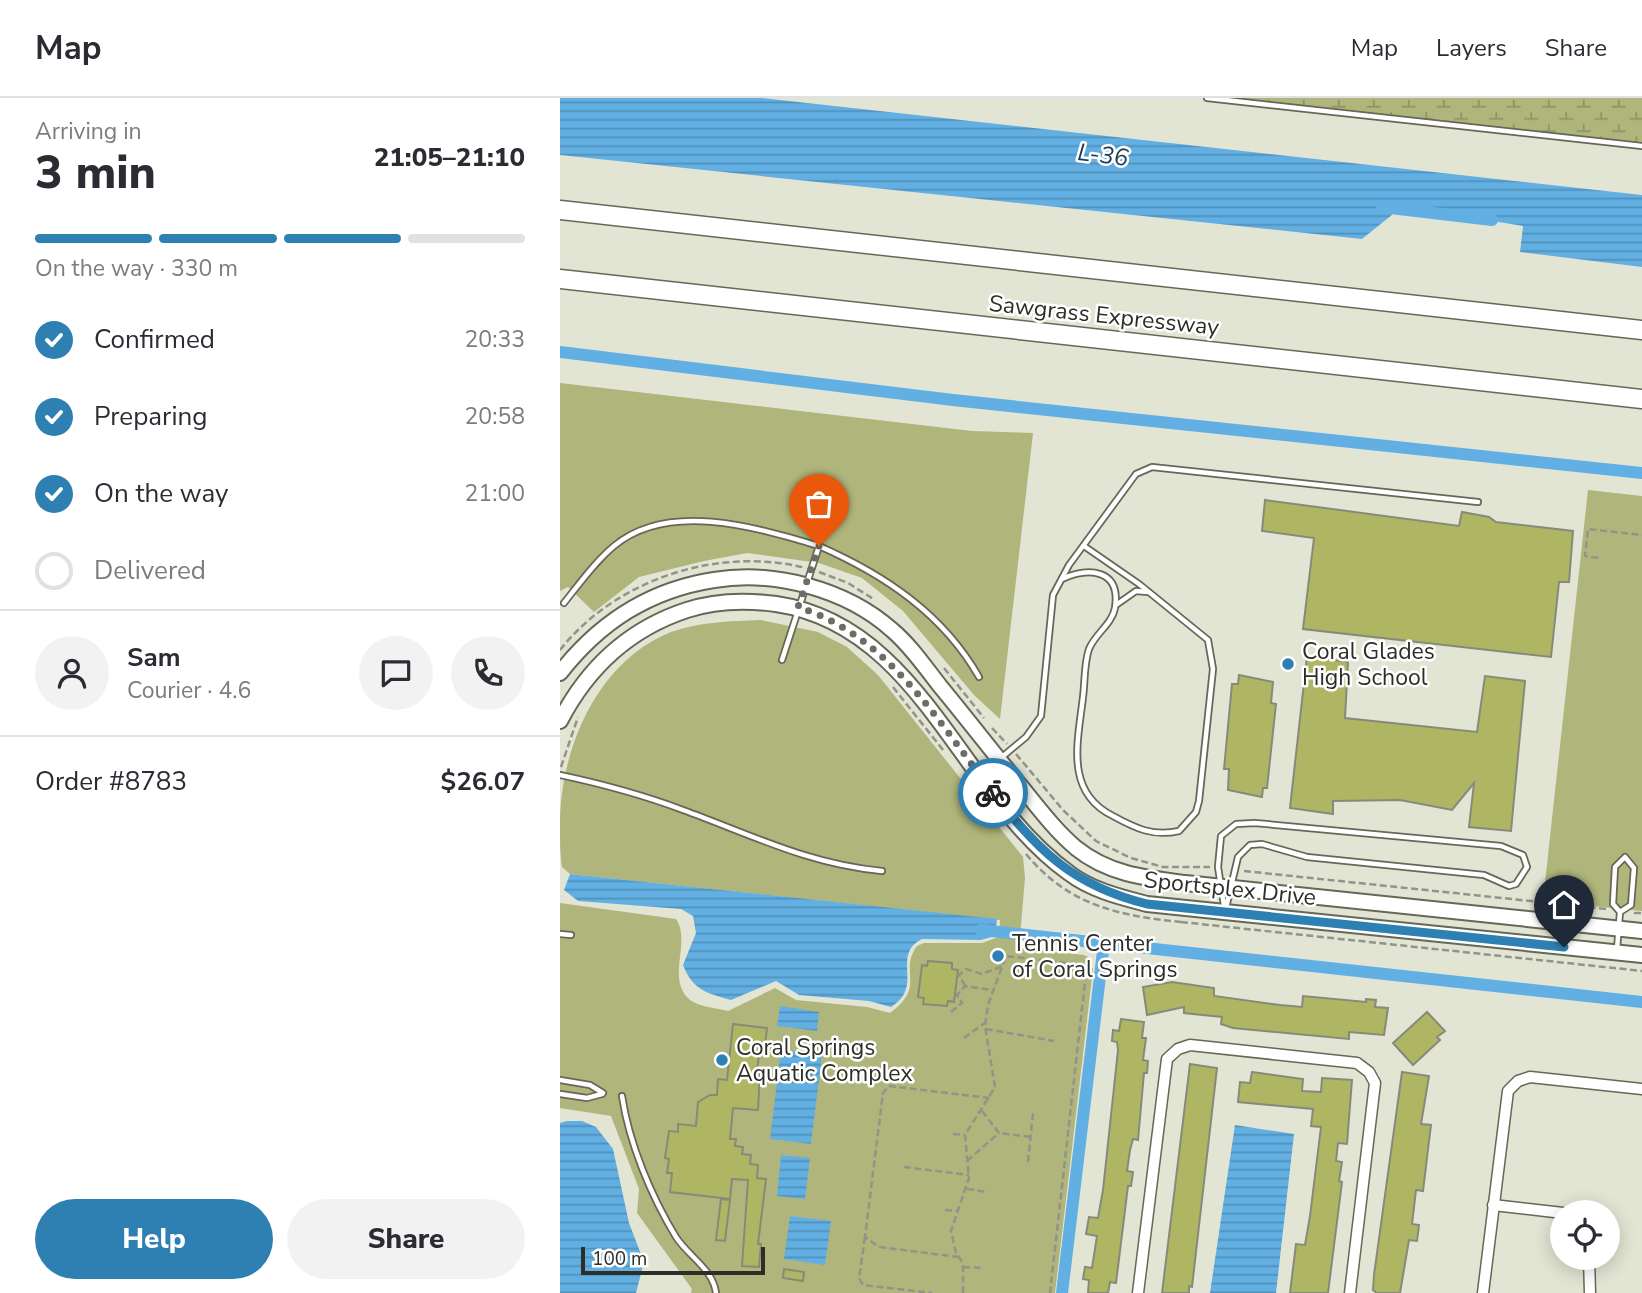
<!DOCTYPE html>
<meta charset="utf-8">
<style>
:root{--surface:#fff;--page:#f2f2f3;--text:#2b2b33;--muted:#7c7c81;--line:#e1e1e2;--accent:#2d80b1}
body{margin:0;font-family:"Nunito Sans",sans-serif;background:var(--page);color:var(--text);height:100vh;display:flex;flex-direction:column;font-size:26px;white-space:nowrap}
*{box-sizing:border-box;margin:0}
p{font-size:23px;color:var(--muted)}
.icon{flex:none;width:38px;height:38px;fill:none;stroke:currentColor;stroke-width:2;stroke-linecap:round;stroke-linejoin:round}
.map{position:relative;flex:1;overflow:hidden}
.drawer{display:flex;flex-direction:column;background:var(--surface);width:560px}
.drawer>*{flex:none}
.tools{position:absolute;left:990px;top:1102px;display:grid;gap:14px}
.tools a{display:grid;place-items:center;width:70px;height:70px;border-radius:50%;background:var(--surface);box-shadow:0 4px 18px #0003;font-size:35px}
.scale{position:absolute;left:21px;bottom:18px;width:184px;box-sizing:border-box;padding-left:7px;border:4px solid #2d2e27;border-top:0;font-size:19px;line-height:24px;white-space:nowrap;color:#2d2e27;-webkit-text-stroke:5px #fff;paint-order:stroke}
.pin{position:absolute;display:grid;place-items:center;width:60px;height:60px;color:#fff;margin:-72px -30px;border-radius:50% 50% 50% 0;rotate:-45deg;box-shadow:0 0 7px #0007}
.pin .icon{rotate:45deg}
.courier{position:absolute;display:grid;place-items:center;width:70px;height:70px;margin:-35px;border:5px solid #2d80b1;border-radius:50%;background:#fff;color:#222;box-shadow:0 2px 9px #0007}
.summary em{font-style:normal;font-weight:800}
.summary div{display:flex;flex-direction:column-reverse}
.summary{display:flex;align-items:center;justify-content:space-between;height:119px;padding:0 35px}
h1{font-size:46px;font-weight:800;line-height:52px}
.bar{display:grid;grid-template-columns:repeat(4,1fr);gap:10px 7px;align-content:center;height:84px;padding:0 35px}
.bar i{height:9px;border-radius:5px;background:var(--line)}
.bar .selected{background:var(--accent)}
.bar p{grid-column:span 4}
.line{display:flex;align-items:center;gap:18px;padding:0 35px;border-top:2px solid var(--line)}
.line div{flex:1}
.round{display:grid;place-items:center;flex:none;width:74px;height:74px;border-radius:37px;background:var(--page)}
ol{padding:0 35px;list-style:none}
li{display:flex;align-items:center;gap:21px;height:77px}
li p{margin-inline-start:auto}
li .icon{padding:7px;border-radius:50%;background:var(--accent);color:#fff;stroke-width:4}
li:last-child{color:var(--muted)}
li i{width:38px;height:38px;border:4px solid var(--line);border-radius:50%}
.primary-button{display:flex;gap:14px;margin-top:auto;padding:14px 35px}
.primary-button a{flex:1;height:80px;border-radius:42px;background:var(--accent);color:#fff;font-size:28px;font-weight:800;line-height:80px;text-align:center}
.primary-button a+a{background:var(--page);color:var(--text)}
header{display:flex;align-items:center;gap:42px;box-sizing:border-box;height:98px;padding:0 35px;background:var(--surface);border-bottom:2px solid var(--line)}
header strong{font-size:33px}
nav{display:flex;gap:38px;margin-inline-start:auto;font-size:24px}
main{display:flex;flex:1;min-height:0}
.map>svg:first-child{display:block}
.green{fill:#b0b57b}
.wetland{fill:url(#wetland-marsh)}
.water{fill:url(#water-rules)}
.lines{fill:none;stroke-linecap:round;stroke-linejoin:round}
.canal{stroke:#62b0e3;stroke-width:12}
.building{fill:#afb663;stroke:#888a79;stroke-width:2}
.lane-casing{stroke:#656757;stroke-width:8}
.street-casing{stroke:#656757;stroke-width:13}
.secondary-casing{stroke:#656757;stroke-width:18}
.highway-casing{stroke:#656757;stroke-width:21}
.path{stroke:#929487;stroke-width:2.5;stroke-dasharray:7 3.5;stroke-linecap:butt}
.lane{stroke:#fff;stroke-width:4.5}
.street{stroke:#fff;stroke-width:10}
.secondary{stroke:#fff;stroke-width:14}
.highway{stroke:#fff;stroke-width:18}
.done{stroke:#6c6e63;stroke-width:7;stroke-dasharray:0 12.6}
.route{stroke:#2d80b1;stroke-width:9}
.poi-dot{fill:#2d80b1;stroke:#fff;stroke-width:2.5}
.labels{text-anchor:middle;stroke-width:5;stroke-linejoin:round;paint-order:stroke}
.street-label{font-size:23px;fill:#2d2e27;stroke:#fff}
.poi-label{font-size:23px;fill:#2d2e27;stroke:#fff;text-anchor:start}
.water-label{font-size:24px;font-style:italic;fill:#1c3e54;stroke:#fff}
</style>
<header>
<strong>Map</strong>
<nav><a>Map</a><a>Layers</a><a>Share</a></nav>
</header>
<main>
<section class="drawer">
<div class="summary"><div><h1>3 min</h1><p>Arriving in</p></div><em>21:05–21:10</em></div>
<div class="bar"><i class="selected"></i><i class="selected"></i><i class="selected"></i><i></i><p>On the way · 330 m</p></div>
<ol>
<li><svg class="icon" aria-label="check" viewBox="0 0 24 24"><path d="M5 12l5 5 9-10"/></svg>Confirmed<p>20:33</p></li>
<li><svg class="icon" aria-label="check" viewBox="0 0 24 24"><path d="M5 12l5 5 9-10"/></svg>Preparing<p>20:58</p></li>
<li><svg class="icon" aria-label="check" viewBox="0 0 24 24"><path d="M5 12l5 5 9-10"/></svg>On the way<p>21:00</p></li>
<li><i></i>Delivered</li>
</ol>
<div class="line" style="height:126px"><a class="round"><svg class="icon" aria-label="person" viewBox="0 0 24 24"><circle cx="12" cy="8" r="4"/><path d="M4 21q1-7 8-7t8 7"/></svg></a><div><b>Sam</b><p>Courier · 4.6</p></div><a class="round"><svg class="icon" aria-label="chat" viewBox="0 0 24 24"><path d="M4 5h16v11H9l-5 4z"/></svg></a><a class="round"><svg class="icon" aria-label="phone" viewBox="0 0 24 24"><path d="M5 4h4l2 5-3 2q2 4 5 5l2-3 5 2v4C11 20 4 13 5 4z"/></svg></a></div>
<div class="line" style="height:91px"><div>Order #8783</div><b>$26.07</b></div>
<div class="primary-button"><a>Help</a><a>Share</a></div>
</section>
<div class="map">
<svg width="1082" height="1195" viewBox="0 0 1082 1195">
<defs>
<pattern id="wetland-marsh" width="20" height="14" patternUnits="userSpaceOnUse" patternTransform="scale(1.75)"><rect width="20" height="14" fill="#b0b57b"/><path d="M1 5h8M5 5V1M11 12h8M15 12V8" fill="none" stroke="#909465"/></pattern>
<pattern id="water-rules" width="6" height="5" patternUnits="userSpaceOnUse" patternTransform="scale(1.75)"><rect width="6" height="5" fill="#62b0e3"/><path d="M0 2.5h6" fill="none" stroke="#5190b8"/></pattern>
</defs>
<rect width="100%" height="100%" fill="#e2e5d3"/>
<g class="green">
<path d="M0 285 412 333 473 335 440 621 414 597 343 513 302 480 259 465 187 455 144 463 79 479 34 514 8 489 0 493Z"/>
<path d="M1028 392 1082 398V813L983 803Z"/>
<path d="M201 522 258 534 287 549 318 577 463 759 465 780 459 850 524 857 528 859 533 871 495 1195H131L132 1191 77 1115 79 1091 51 1018 0 1010V805L116 821C132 844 105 881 130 902 139 909 157 910 168 913L215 890 236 902 307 909 330 915C367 888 338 874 357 848L364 845H422L439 839 440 822 10 776 2 769C0 756 0 740 0 726 0 652 37 563 111 534 139 524 171 523 201 522Z"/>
</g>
<path class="wetland" d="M647 0H1082V48Z"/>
<g class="water">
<path d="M0 0H202L1082 97V169L960 154 963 128 843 108 802 141 0 57Z"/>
<path d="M10 776 437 821 435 838 421 842 362 841C330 857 365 888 331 909L309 903 239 897 216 883 171 902C146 895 133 892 123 867L136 835 133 818 121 811 18 803 4 792Z"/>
<path d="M220 908 259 914 257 933 217 928Z"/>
<path d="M221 952 262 957 251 1046 210 1041Z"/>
<path d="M7 1023H22L36 1029 53 1051 69 1125 84 1164 76 1195H0V1025Z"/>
<path d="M675 1027 734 1036 716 1195H650Z"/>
<path d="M221 1057 250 1060 245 1101 217 1098Z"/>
<path d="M230 1118 271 1123 265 1167 224 1161Z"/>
</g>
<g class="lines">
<g class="canal">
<path d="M822 109 932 122"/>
<path d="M0 254 393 302 1082 375"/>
<path d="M421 832 1082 904"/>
<path d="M502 1195 544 845"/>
</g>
</g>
<g class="building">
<path d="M705 402 899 428 902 414 929 419 936 424 1013 433 1009 484H999L991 559 743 531 754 440 702 433Z"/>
<path d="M747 558 788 564 785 620 917 634 925 578 965 583 951 733 909 729 914 685 892 712 840 702 773 703V716L730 710Z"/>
<path d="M679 577 713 584 711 605 716 606 707 690H703L702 699 668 692 669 671H664L672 586H678Z"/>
<path d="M368 863 392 865V871L398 872 394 904 388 903 387 908 363 906 364 900 358 899 362 867 367 868Z"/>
<path d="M612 884 654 890V898L720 907 742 909 743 898 806 904V901L816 902 815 909 828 910 824 937 789 934V941L673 930 661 926 662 919 624 915V909L587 917 583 889Z"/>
<path d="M867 914 885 933 877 939 880 942 853 967 833 945Z"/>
<path d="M561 921 584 924 582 940H586L583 962 588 963 587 975H584L578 1042 573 1041 570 1052 567 1073 573 1074 571 1088H568L556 1185 550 1184 548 1195H528L529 1182 523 1181 525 1169 532 1170 537 1138 526 1136 529 1119 538 1120 543 1092 558 952 557 944 552 943 553 932 559 933Z"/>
<path d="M173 926 207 930 205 947 200 946 197 975H200L198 1012 173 1010 170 1041H176L175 1048 183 1049 182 1056 191 1057 190 1066 198 1067 197 1080 206 1081 198 1146H201L199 1169 182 1168 188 1082 172 1081 170 1101 110 1094 112 1075H107L109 1061 105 1060 109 1033 118 1034V1026L136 1028 138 1004 150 997H157L158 981 167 982Z"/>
<path d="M630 966 657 970 632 1189 629 1188V1195H602Z"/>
<path d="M692 974 743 981 742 993 761 994 762 980 792 982 787 1046 778 1045 776 1063 782 1064 779 1083 782 1084 768 1195H730L736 1146 745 1147 750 1118 761 1029 751 1028 753 1011 678 1004 680 984 690 985Z"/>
<path d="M842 974 869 978 861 1026 871 1027 869 1043 863 1093 856 1092 852 1126 859 1127 857 1143 849 1142 840 1195H817L813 1192 814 1177Z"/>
<path d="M161 1101 170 1102 165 1143 156 1142Z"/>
<path d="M224 1171 244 1174 243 1183 223 1180Z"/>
</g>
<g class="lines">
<defs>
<g id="lane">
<path d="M647 0 1082 48"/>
<path d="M502 481C529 469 561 471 555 510 552 526 535 536 529 551 524 565 525 584 523 599 518 643 504 694 553 718 575 730 593 739 619 733L636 714 639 703 653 571 648 542 579 486 524 448"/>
<path d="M4 505C20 485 35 464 54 448 109 402 198 430 259 448"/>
<path d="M556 507 576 493 588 494"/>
<path d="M222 562 259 448C325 477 383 516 419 579"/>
<path d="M442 659 466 639 481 618 493 497 509 467 576 376 592 369 918 404"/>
<path d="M0 677C42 686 83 697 123 712 192 737 248 766 322 773"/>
<path d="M695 725 941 748 963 757 967 769 956 786 949 788 924 777 747 759 702 746 690 747 678 759 665 814 658 769 661 738 676 726Z"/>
<path d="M0 836 11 837"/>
<path d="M1057 851 1060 814 1053 806 1055 769 1065 759 1074 770 1071 807 1060 814"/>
<path d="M0 982 30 987 43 995"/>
<path d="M0 996 27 1000 42 996"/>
<path d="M62 998C69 1045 91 1098 116 1139 128 1158 153 1171 156 1195"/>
</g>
<g id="street">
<path d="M933 1107 1003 1115"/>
<path d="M1029 1160 1030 1195"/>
<path d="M578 1195 607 961 618 951 630 947 797 965 809 974 815 985 790 1195"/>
<path d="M923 1195 948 993 958 983 970 979 1082 991"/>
</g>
<g id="secondary">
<path d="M0 575C40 524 89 492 154 482 214 472 286 491 332 532 351 548 365 569 380 588 408 622 435 657 463 691 480 712 496 733 516 750 548 776 585 780 625 785L1082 833"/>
<path d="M0 623C28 569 69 531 127 512 157 502 186 502 216 506 361 527 401 698 509 775 531 792 560 799 587 806L1082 857"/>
</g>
<g id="highway">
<path d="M0 112 1082 232"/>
<path d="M0 181 1082 301"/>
</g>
</defs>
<use href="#lane" class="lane-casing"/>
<use href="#street" class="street-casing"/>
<use href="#secondary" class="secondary-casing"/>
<use href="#highway" class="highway-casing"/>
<g class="path">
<path d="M1038 460 1025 458 1028 431 1082 437"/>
<path d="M259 474 288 485 315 502"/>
<path d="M0 552C56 481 158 448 246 470"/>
<path d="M384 570 424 620"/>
<path d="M333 589 383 652"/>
<path d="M432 630 447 646"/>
<path d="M456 656 503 712 536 743 571 760 603 769H650"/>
<path d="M1 669 18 619"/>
<path d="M466 756C508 807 559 818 621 824L622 821"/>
<path d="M684 773 1047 811"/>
<path d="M1074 815H1082"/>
<path d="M621 824 1082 873"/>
<path d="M405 888 399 877 406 871 422 876 443 868"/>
<path d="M391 914 402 905 397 897 405 888 432 892"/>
<path d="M426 931 494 943"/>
<path d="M404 940 426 924"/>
<path d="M422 1013 439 1035 471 1039"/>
<path d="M393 1036 405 1037"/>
<path d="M407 1063 439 1035"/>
<path d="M468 1064 473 1015"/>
<path d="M344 1069 409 1077"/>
<path d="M407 1091 428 1094"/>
<path d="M385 1112 397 1113"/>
<path d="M305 1139 299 1180 303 1187 372 1195"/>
<path d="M399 1159 319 1149 305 1139 323 995 329 988 430 1000"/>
<path d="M403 1169 421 1170"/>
<path d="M403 1195V1165L396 1155 391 1133 409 1080 405 1037 435 989 425 928 428 907 446 858 516 866 523 869 526 875 490 1195"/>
</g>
<use href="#lane" class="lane"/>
<use href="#street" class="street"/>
<use href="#secondary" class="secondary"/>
<use href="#highway" class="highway"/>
</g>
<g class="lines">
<path class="done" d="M259 448 238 509C329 538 378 623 433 695"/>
<path class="route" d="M433 695C478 753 514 788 587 806L1004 849"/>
</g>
<g class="poi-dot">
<circle cx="728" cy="566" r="7"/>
<circle cx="438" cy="858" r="7"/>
<circle cx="162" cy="962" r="7"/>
</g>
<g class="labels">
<g class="street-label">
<text transform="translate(544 217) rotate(6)" y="8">Sawgrass Expressway</text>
<text transform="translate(670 790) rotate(6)" y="8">Sportsplex Drive</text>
</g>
<g class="poi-label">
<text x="742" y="561">Coral Glades<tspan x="742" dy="26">High School</tspan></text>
<text x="452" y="853">Tennis Center<tspan x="452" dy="26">of Coral Springs</tspan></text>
<text x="176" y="957">Coral Springs<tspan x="176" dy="26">Aquatic Complex</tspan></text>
</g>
<g class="water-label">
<text transform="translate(543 57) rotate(7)" y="8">L-36</text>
</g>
</g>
</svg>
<div class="tools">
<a><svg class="icon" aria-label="locate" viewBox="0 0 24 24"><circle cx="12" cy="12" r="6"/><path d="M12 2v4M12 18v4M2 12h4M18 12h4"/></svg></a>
</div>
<div class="scale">100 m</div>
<div class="pin" style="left:259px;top:448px;background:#ea580c"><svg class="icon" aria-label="bag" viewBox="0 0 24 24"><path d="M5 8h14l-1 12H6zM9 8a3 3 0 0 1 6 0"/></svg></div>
<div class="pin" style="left:1004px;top:849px;background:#1f2937"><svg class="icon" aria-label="home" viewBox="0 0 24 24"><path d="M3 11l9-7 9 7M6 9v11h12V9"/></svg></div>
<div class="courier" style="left:433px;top:695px"><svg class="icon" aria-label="bike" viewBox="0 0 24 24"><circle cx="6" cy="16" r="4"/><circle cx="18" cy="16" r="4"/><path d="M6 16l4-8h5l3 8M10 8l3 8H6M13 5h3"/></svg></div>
</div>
</main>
